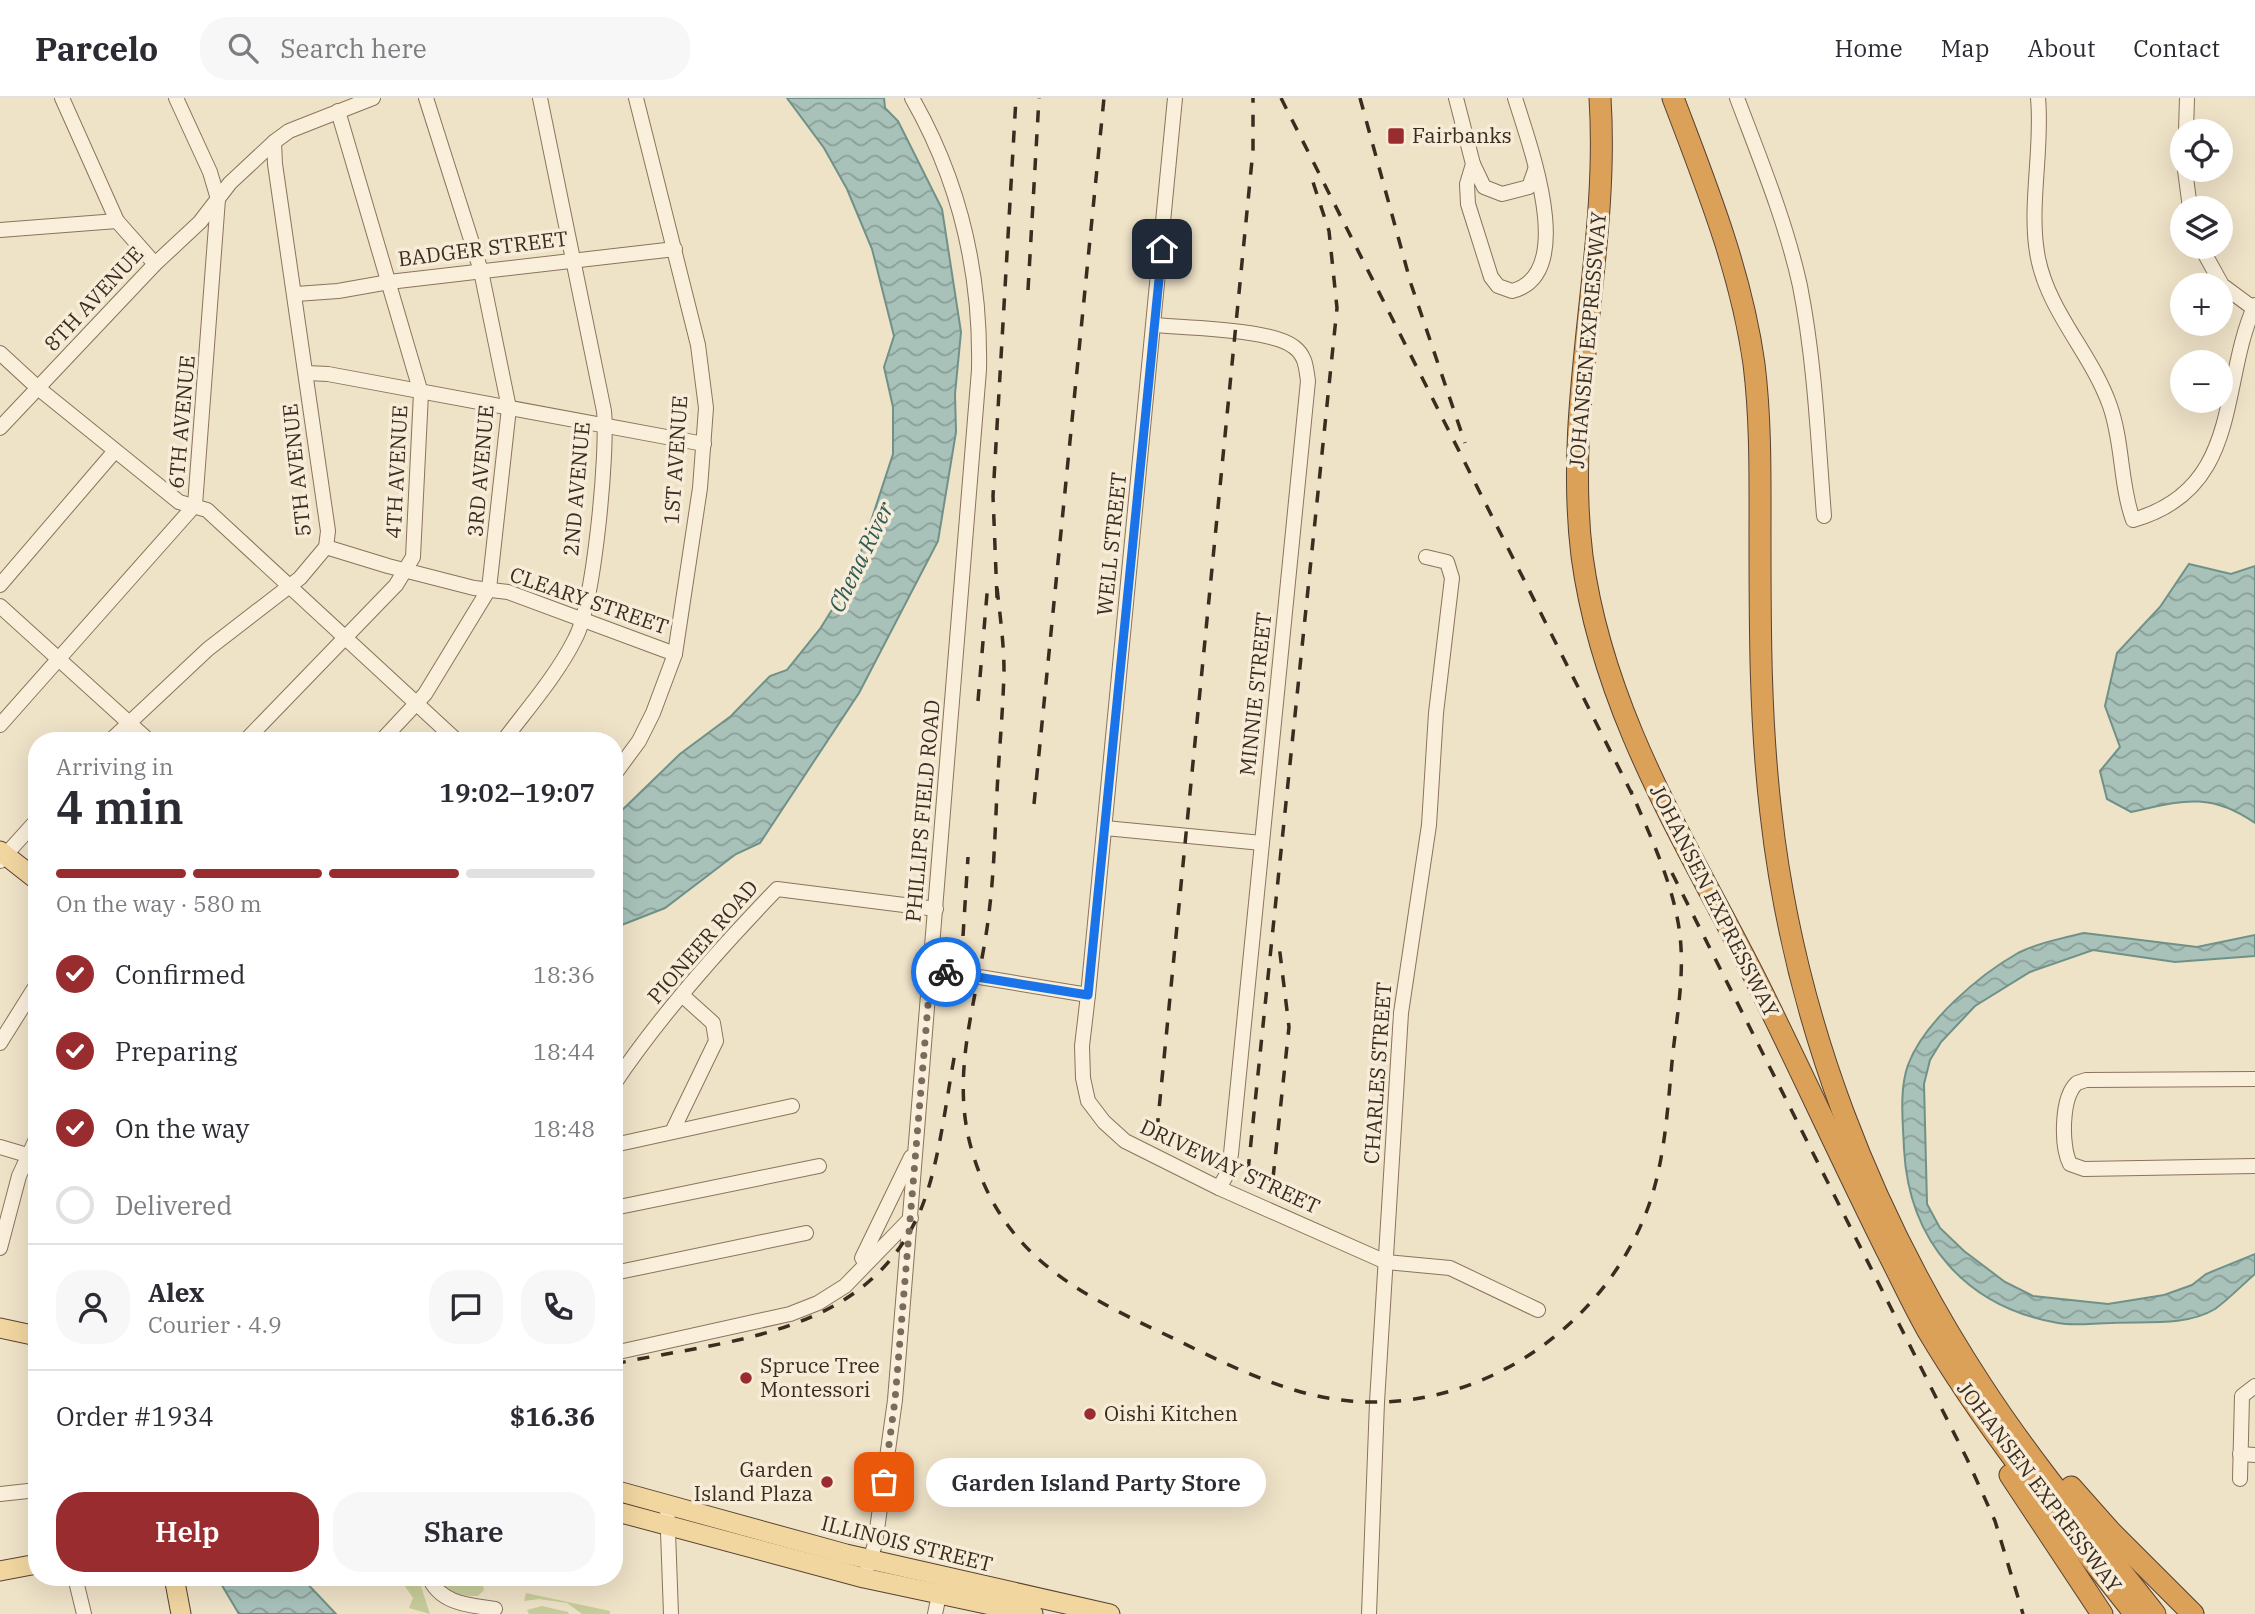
<!DOCTYPE html>
<meta charset="utf-8">
<style>
:root{--surface:#fff;--page:#f7f7f7;--text:#2b2b33;--muted:#7c7c81;--line:#e1e1e2;--accent:#992c2f}
body{margin:0;font-family:"IBM Plex Serif",serif;background:var(--page);color:var(--text);height:100vh;display:flex;flex-direction:column;font-size:26px;white-space:nowrap}
*{box-sizing:border-box;margin:0}
p{font-size:23px;color:var(--muted)}
.icon{flex:none;width:38px;height:38px;fill:none;stroke:currentColor;stroke-width:2;stroke-linecap:round;stroke-linejoin:round}
.map{position:relative;flex:1;overflow:hidden}
.drawer{position:absolute;left:28px;top:634px;width:595px;height:854px;display:flex;flex-direction:column;background:var(--surface);border-radius:28px;box-shadow:0 7px 28px #0002}
.drawer>*{flex:none}
.fabs{position:absolute;left:2170px;top:21px;display:grid;gap:14px}
.fabs a{display:grid;place-items:center;width:63px;height:63px;border-radius:50%;background:var(--surface);box-shadow:0 7px 28px #0002;font-size:35px}
.pin{position:absolute;display:grid;place-items:center;width:60px;height:60px;color:#fff;margin:-30px;border-radius:14px;box-shadow:0 4px 10px #0006}
.courier{position:absolute;display:grid;place-items:center;width:70px;height:70px;margin:-35px;border:5px solid #1a73e8;border-radius:50%;background:#fff;color:#222;box-shadow:0 2px 9px #0007}
.bubble{position:absolute;height:49px;border-radius:24px;background:var(--surface);box-shadow:0 7px 28px #0002;font-size:23px;font-weight:600;line-height:49px;text-align:center}
.overview em{font-style:normal;font-weight:600}
.overview div{display:flex;flex-direction:column-reverse}
.overview{display:flex;align-items:center;justify-content:space-between;height:119px;padding:0 28px}
h1{font-size:46px;font-weight:600;line-height:52px}
.bar{display:grid;grid-template-columns:repeat(4,1fr);gap:10px 7px;align-content:center;height:84px;padding:0 28px}
.bar i{height:9px;border-radius:5px;background:var(--line)}
.bar .active{background:var(--accent)}
.bar p{grid-column:span 4}
.line{display:flex;align-items:center;gap:18px;padding:0 28px;border-top:2px solid var(--line)}
.line div{flex:1}
.round{display:grid;place-items:center;flex:none;width:74px;height:74px;border-radius:28px;background:var(--page)}
ol{padding:0 28px;list-style:none}
li{display:flex;align-items:center;gap:21px;height:77px}
li p{margin-inline-start:auto}
li .icon{padding:7px;border-radius:50%;background:var(--accent);color:#fff;stroke-width:4}
li:last-child{color:var(--muted)}
li i{width:38px;height:38px;border:4px solid var(--line);border-radius:50%}
.button{display:flex;gap:14px;margin-top:auto;padding:14px 28px}
.button a{flex:1;height:80px;border-radius:28px;background:var(--accent);color:#fff;font-size:28px;font-weight:600;line-height:80px;text-align:center}
.button a+a{background:var(--page);color:var(--text)}
header{display:flex;align-items:center;gap:42px;box-sizing:border-box;height:98px;padding:0 35px;background:var(--surface);border-bottom:2px solid var(--line)}
header strong{font-size:33px}
nav{display:flex;gap:38px;margin-inline-start:auto;font-size:24px}
.search{width:490px;height:63px;background:var(--page);display:flex;align-items:center;gap:18px;box-sizing:border-box;padding:0 24px;border-radius:28px;color:var(--muted);font-size:26px}
.map>svg:first-child{display:block}
.grass{fill:#c8cd9b}
.water{fill:url(#water-waves);stroke:#6f9188;stroke-width:2}
.lines{fill:none;stroke-linecap:round;stroke-linejoin:round}
.minor-casing{stroke:#8a745c;stroke-width:16}
.major-casing{stroke:#584230;stroke-width:21}
.highway-casing{stroke:#584230;stroke-width:23}
.minor{stroke:#f9efdb;stroke-width:14}
.major{stroke:#f1d6a0;stroke-width:19}
.highway{stroke:#dca159;stroke-width:21}
.rail{stroke:#3b2c20;stroke-width:3.5;stroke-dasharray:12 12;stroke-linecap:butt}
.done{stroke:#7a6c5a;stroke-width:7;stroke-dasharray:0 12.6}
.route{stroke:#1a73e8;stroke-width:9}
.poi-dot{fill:#992c2f;stroke:#f6ecd7;stroke-width:2.5}
.labels{text-anchor:middle;stroke-width:7;stroke-linejoin:round;paint-order:stroke}
.poi-label{font-size:21px;fill:#3b2c20;stroke:#f6ecd7;text-anchor:start}
.street-label{font-size:21px;fill:#3b2c20;stroke:#f6ecd7}
.water-label{font-size:23px;font-style:italic;fill:#2f5a57;stroke:#f6ecd7}
</style>
<header>
<strong>Parcelo</strong>
<div class="search"><svg class="icon" aria-label="search" viewBox="0 0 24 24"><circle cx="10" cy="10" r="6"/><path d="M15 15l6 6"/></svg>Search here</div>
<nav><a>Home</a><a>Map</a><a>About</a><a>Contact</a></nav>
</header>
<div class="map">
<svg width="2255" height="1516" viewBox="0 0 2255 1516">
<defs>
<pattern id="water-waves" width="16" height="10" patternUnits="userSpaceOnUse" patternTransform="scale(1.75)"><rect width="16" height="10" fill="#a8c2ba"/><path d="M0 5q4-4 8 0t8 0" fill="none" stroke="#8a9e97"/></pattern>
</defs>
<rect width="100%" height="100%" fill="#eee2c7"/>
<g class="grass">
<path d="M397 1479H418L430 1516 409 1510 413 1500 400 1481 394 1485Z"/>
<path d="M435 1479H470L482 1485 484 1492 478 1498C460 1499 446 1493 435 1479Z"/>
<path d="M526 1495 610 1513V1516H582L567 1505 539 1501 524 1503Z"/>
<path d="M542 1508 568 1514 569 1516H529L527 1512Z"/>
</g>
<g class="water">
<path d="M787 0H884L885 10 898 23 942 111 961 234 955 296 956 334 938 443 859 595 760 745 736 756 665 810 614 830V720L680 656 731 618 770 578 787 572 820 531 853 478 893 356V309L884 269 894 238 872 151 847 91 824 50Z"/>
<path d="M2189 466 2231 476 2255 468V725C2209 693 2181 703 2131 714L2107 701 2100 673 2120 649 2105 608 2117 555 2160 509Z"/>
<path d="M2084 835 2197 849 2255 837V858L2175 864 2093 852 2030 874 1975 908 1941 944 1930 962 1924 986 1927 1106 1940 1130 1964 1153 2005 1184 2033 1198 2108 1206 2164 1197 2192 1187 2206 1176 2255 1156V1176C2242 1187 2229 1201 2215 1211 2185 1229 2144 1223 2111 1225 2094 1225 2074 1228 2058 1225 1966 1209 1909 1144 1904 1051 1903 1024 1899 992 1908 967 1924 924 1979 877 2018 855 2038 845 2063 840 2084 835Z"/>
<path d="M217 1479H301L336 1516H239Z"/>
</g>
<g class="lines">
<defs>
<g id="minor">
<path d="M62 0 117 123 155 166"/>
<path d="M1456 0 1473 66 1467 86 1468 106 1491 179 1498 188 1512 193C1579 176 1528 43 1515 0"/>
<path d="M1737 0C1760 61 1786 124 1800 188 1815 264 1818 341 1824 418"/>
<path d="M2038 0C2043 52 2028 110 2038 160 2049 215 2092 256 2110 308 2123 345 2120 386 2133 422 2243 391 2219 286 2255 207"/>
<path d="M2186 33 2187 0"/>
<path d="M1473 66 1484 89 1502 96 1529 89 1535 72"/>
<path d="M2185 72 2190 110"/>
<path d="M0 132 117 123"/>
<path d="M2201 149 2222 187 2253 210"/>
<path d="M296 196 338 193 389 184 675 151"/>
<path d="M1155 227C1187 230 1272 231 1294 249 1306 258 1306 270 1308 283L1231 1056 1227 1076 1219 1090"/>
<path d="M0 255 38 290 179 404 207 412 456 642"/>
<path d="M307 275 328 276 704 346"/>
<path d="M0 330 155 166 200 124 230 85 274 44 289 33 373 0"/>
<path d="M326 449 388 468 474 490 508 494 675 556"/>
<path d="M0 487 114 354"/>
<path d="M0 508 148 642"/>
<path d="M0 627 195 407 218 101 210 74 176 0"/>
<path d="M111 642 208 551 300 480 326 449 328 433 275 66 274 44"/>
<path d="M246 642 396 487 413 459 421 295 338 13"/>
<path d="M382 642 425 596 489 491 509 310 481 173 426 0"/>
<path d="M504 642C528 610 557 577 575 541 594 506 608 355 604 313L540 0"/>
<path d="M614 677 639 643 653 615 675 556 700 390 706 310 698 247 636 0"/>
<path d="M1105 730 1262 745"/>
<path d="M0 763 37 722"/>
<path d="M931 871 1088 897 1082 948 1083 980 1088 1003 1104 1024 1125 1043 1219 1090 1386 1164 1450 1170 1538 1212"/>
<path d="M1088 897 1175 0"/>
<path d="M0 945 37 886"/>
<path d="M2255 981 2086 982 2077 985C2061 999 2061 1048 2070 1066L2084 1071 2255 1068"/>
<path d="M614 986C661 916 718 852 777 791L936 811"/>
<path d="M672 1034 716 943 713 925 683 898"/>
<path d="M614 1047 792 1008"/>
<path d="M0 1049 37 1060"/>
<path d="M614 1110 819 1068"/>
<path d="M0 1150 19 1078 37 1039"/>
<path d="M862 1160 911 1059"/>
<path d="M614 1175 806 1135"/>
<path d="M614 1255 790 1216 818 1205 845 1188 911 1120"/>
<path d="M2240 1356 2255 1357"/>
<path d="M2240 1381 2242 1298 2255 1288"/>
<path d="M0 1396 37 1392"/>
<path d="M667 1406 671 1516"/>
<path d="M868 1468 875 1446 895 1302 979 272C981 176 960 84 912 0"/>
<path d="M75 1479 84 1516"/>
<path d="M429 1479C440 1506 469 1507 495 1511"/>
<path d="M935 1516 939 1497"/>
<path d="M1369 1516 1377 1304 1401 915 1429 727 1436 615 1452 480 1447 464 1426 459"/>
</g>
<g id="major">
<path d="M0 753 37 782"/>
<path d="M0 1230 37 1238"/>
<path d="M614 1392 846 1456 1110 1516"/>
<path d="M614 1413 864 1480 1033 1516"/>
<path d="M0 1473 37 1466"/>
<path d="M174 1479 181 1516"/>
</g>
<g id="highway">
<path d="M1600 0C1610 153 1563 304 1582 458 1603 615 1685 742 1755 880 1800 970 1841 1061 1886 1151 1900 1178 1913 1207 1928 1233 1988 1334 2062 1424 2135 1516"/>
<path d="M1673 0C1706 87 1741 173 1754 266 1761 323 1760 380 1760 438 1760 531 1760 623 1771 716 1794 920 1870 1117 1982 1288 2034 1368 2096 1441 2155 1516"/>
<path d="M2010 1377 2102 1516"/>
<path d="M2071 1389 2110 1433 2193 1516"/>
</g>
</defs>
<use href="#minor" class="minor-casing"/>
<use href="#major" class="major-casing"/>
<use href="#highway" class="highway-casing"/>
<use href="#minor" class="minor"/>
<use href="#major" class="major"/>
<use href="#highway" class="highway"/>
<g class="rail">
<path d="M1281 0 1634 700"/>
<path d="M1360 0 1411 186 1465 345"/>
<path d="M1028 192 1039 0"/>
<path d="M997 490C1000 517 1004 546 1004 573 1003 614 999 654 997 694 995 734 994 775 989 815 980 895 948 972 972 1053 1001 1153 1071 1192 1158 1233 1219 1262 1282 1297 1350 1303 1482 1315 1610 1226 1651 1101 1666 1054 1668 1003 1673 954 1678 911 1686 867 1678 824 1670 779 1649 735 1631 693"/>
<path d="M997 500 993 398 1016 0"/>
<path d="M978 603 988 484"/>
<path d="M1034 706 1104 0"/>
<path d="M1672 775 1967 1361 1995 1423 2023 1516"/>
<path d="M963 838 968 759"/>
<path d="M1157 1032 1253 52V0"/>
<path d="M1248 1073 1337 210 1329 133 1311 78"/>
<path d="M1273 1080 1289 929 1279 847"/>
<path d="M614 1266C732 1241 867 1238 921 1111 939 1068 946 1002 955 955"/>
</g>
</g>
<g class="lines">
<path class="done" d="M884 1384 895 1302 931 871 946 874"/>
<path class="route" d="M946 874 1088 897 1162 151"/>
</g>
<g class="poi-dot">
<rect x="1387" y="29" width="18" height="18" rx="3.5"/>
<circle cx="746" cy="1280" r="7"/>
<circle cx="1090" cy="1316" r="7"/>
<circle cx="827" cy="1384" r="7"/>
</g>
<g class="labels">
<g class="poi-label">
<text x="1412" y="45">Fairbanks</text>
<text x="760" y="1275">Spruce Tree<tspan x="760" dy="24">Montessori</tspan></text>
<text x="1104" y="1323">Oishi Kitchen</text>
<text x="813" y="1379" text-anchor="end">Garden<tspan x="813" dy="24">Island Plaza</tspan></text>
</g>
<g class="street-label">
<text transform="translate(483 151) rotate(-7)" y="7">BADGER STREET</text>
<text transform="translate(94 201) rotate(-47)" y="7">8TH AVENUE</text>
<text transform="translate(1588 242) rotate(-85)" y="7">JOHANSEN EXPRESSWAY</text>
<text transform="translate(182 324) rotate(-85)" y="7">6TH AVENUE</text>
<text transform="translate(676 362) rotate(-86)" y="7">1ST AVENUE</text>
<text transform="translate(297 372) rotate(-96)" y="7">5TH AVENUE</text>
<text transform="translate(481 373) rotate(-85)" y="7">3RD AVENUE</text>
<text transform="translate(397 374) rotate(-87)" y="7">4TH AVENUE</text>
<text transform="translate(577 391) rotate(-85)" y="7">2ND AVENUE</text>
<text transform="translate(1112 446) rotate(-84)" y="7">WELL STREET</text>
<text transform="translate(589 503) rotate(19)" y="7">CLEARY STREET</text>
<text transform="translate(1256 596) rotate(-84)" y="7">MINNIE STREET</text>
<text transform="translate(923 713) rotate(-85)" y="7">PHILLIPS FIELD ROAD</text>
<text transform="translate(1714 803) rotate(63)" y="7">JOHANSEN EXPRESSWAY</text>
<text transform="translate(703 844) rotate(-49)" y="7">PIONEER ROAD</text>
<text transform="translate(1378 975) rotate(-86)" y="7">CHARLES STREET</text>
<text transform="translate(1230 1069) rotate(25)" y="7">DRIVEWAY STREET</text>
<text transform="translate(2039 1389) rotate(53)" y="7">JOHANSEN EXPRESSWAY</text>
<text transform="translate(907 1446) rotate(14)" y="7">ILLINOIS STREET</text>
</g>
<g class="water-label">
<text transform="translate(861 459) rotate(-64)" y="8">Chena River</text>
</g>
</g>
</svg>
<div class="fabs">
<a><svg class="icon" aria-label="locate" viewBox="0 0 24 24"><circle cx="12" cy="12" r="6"/><path d="M12 2v4M12 18v4M2 12h4M18 12h4"/></svg></a>
<a><svg class="icon" aria-label="layers" viewBox="0 0 24 24"><path d="M12 4l9 5-9 5-9-5zM3 14l9 5 9-5"/></svg></a>
<a>+</a>
<a>−</a>
</div>
<div class="pin" style="left:884px;top:1384px;background:#ea580c"><svg class="icon" aria-label="bag" viewBox="0 0 24 24"><path d="M5 8h14l-1 12H6zM9 8a3 3 0 0 1 6 0"/></svg></div>
<div class="pin" style="left:1162px;top:151px;background:#1f2937"><svg class="icon" aria-label="home" viewBox="0 0 24 24"><path d="M3 11l9-7 9 7M6 9v11h12V9"/></svg></div>
<div class="courier" style="left:946px;top:874px"><svg class="icon" aria-label="bike" viewBox="0 0 24 24"><circle cx="6" cy="16" r="4"/><circle cx="18" cy="16" r="4"/><path d="M6 16l4-8h5l3 8M10 8l3 8H6M13 5h3"/></svg></div>
<div class="bubble" style="left:926px;top:1360px;width:340px">Garden Island Party Store</div>
<section class="drawer">
<div class="overview"><div><h1>4 min</h1><p>Arriving in</p></div><em>19:02–19:07</em></div>
<div class="bar"><i class="active"></i><i class="active"></i><i class="active"></i><i></i><p>On the way · 580 m</p></div>
<ol>
<li><svg class="icon" aria-label="check" viewBox="0 0 24 24"><path d="M5 12l5 5 9-10"/></svg>Confirmed<p>18:36</p></li>
<li><svg class="icon" aria-label="check" viewBox="0 0 24 24"><path d="M5 12l5 5 9-10"/></svg>Preparing<p>18:44</p></li>
<li><svg class="icon" aria-label="check" viewBox="0 0 24 24"><path d="M5 12l5 5 9-10"/></svg>On the way<p>18:48</p></li>
<li><i></i>Delivered</li>
</ol>
<div class="line" style="height:126px"><a class="round"><svg class="icon" aria-label="person" viewBox="0 0 24 24"><circle cx="12" cy="8" r="4"/><path d="M4 21q1-7 8-7t8 7"/></svg></a><div><b>Alex</b><p>Courier · 4.9</p></div><a class="round"><svg class="icon" aria-label="chat" viewBox="0 0 24 24"><path d="M4 5h16v11H9l-5 4z"/></svg></a><a class="round"><svg class="icon" aria-label="phone" viewBox="0 0 24 24"><path d="M5 4h4l2 5-3 2q2 4 5 5l2-3 5 2v4C11 20 4 13 5 4z"/></svg></a></div>
<div class="line" style="height:91px"><div>Order #1934</div><b>$16.36</b></div>
<div class="button"><a>Help</a><a>Share</a></div>
</section>
</div>
